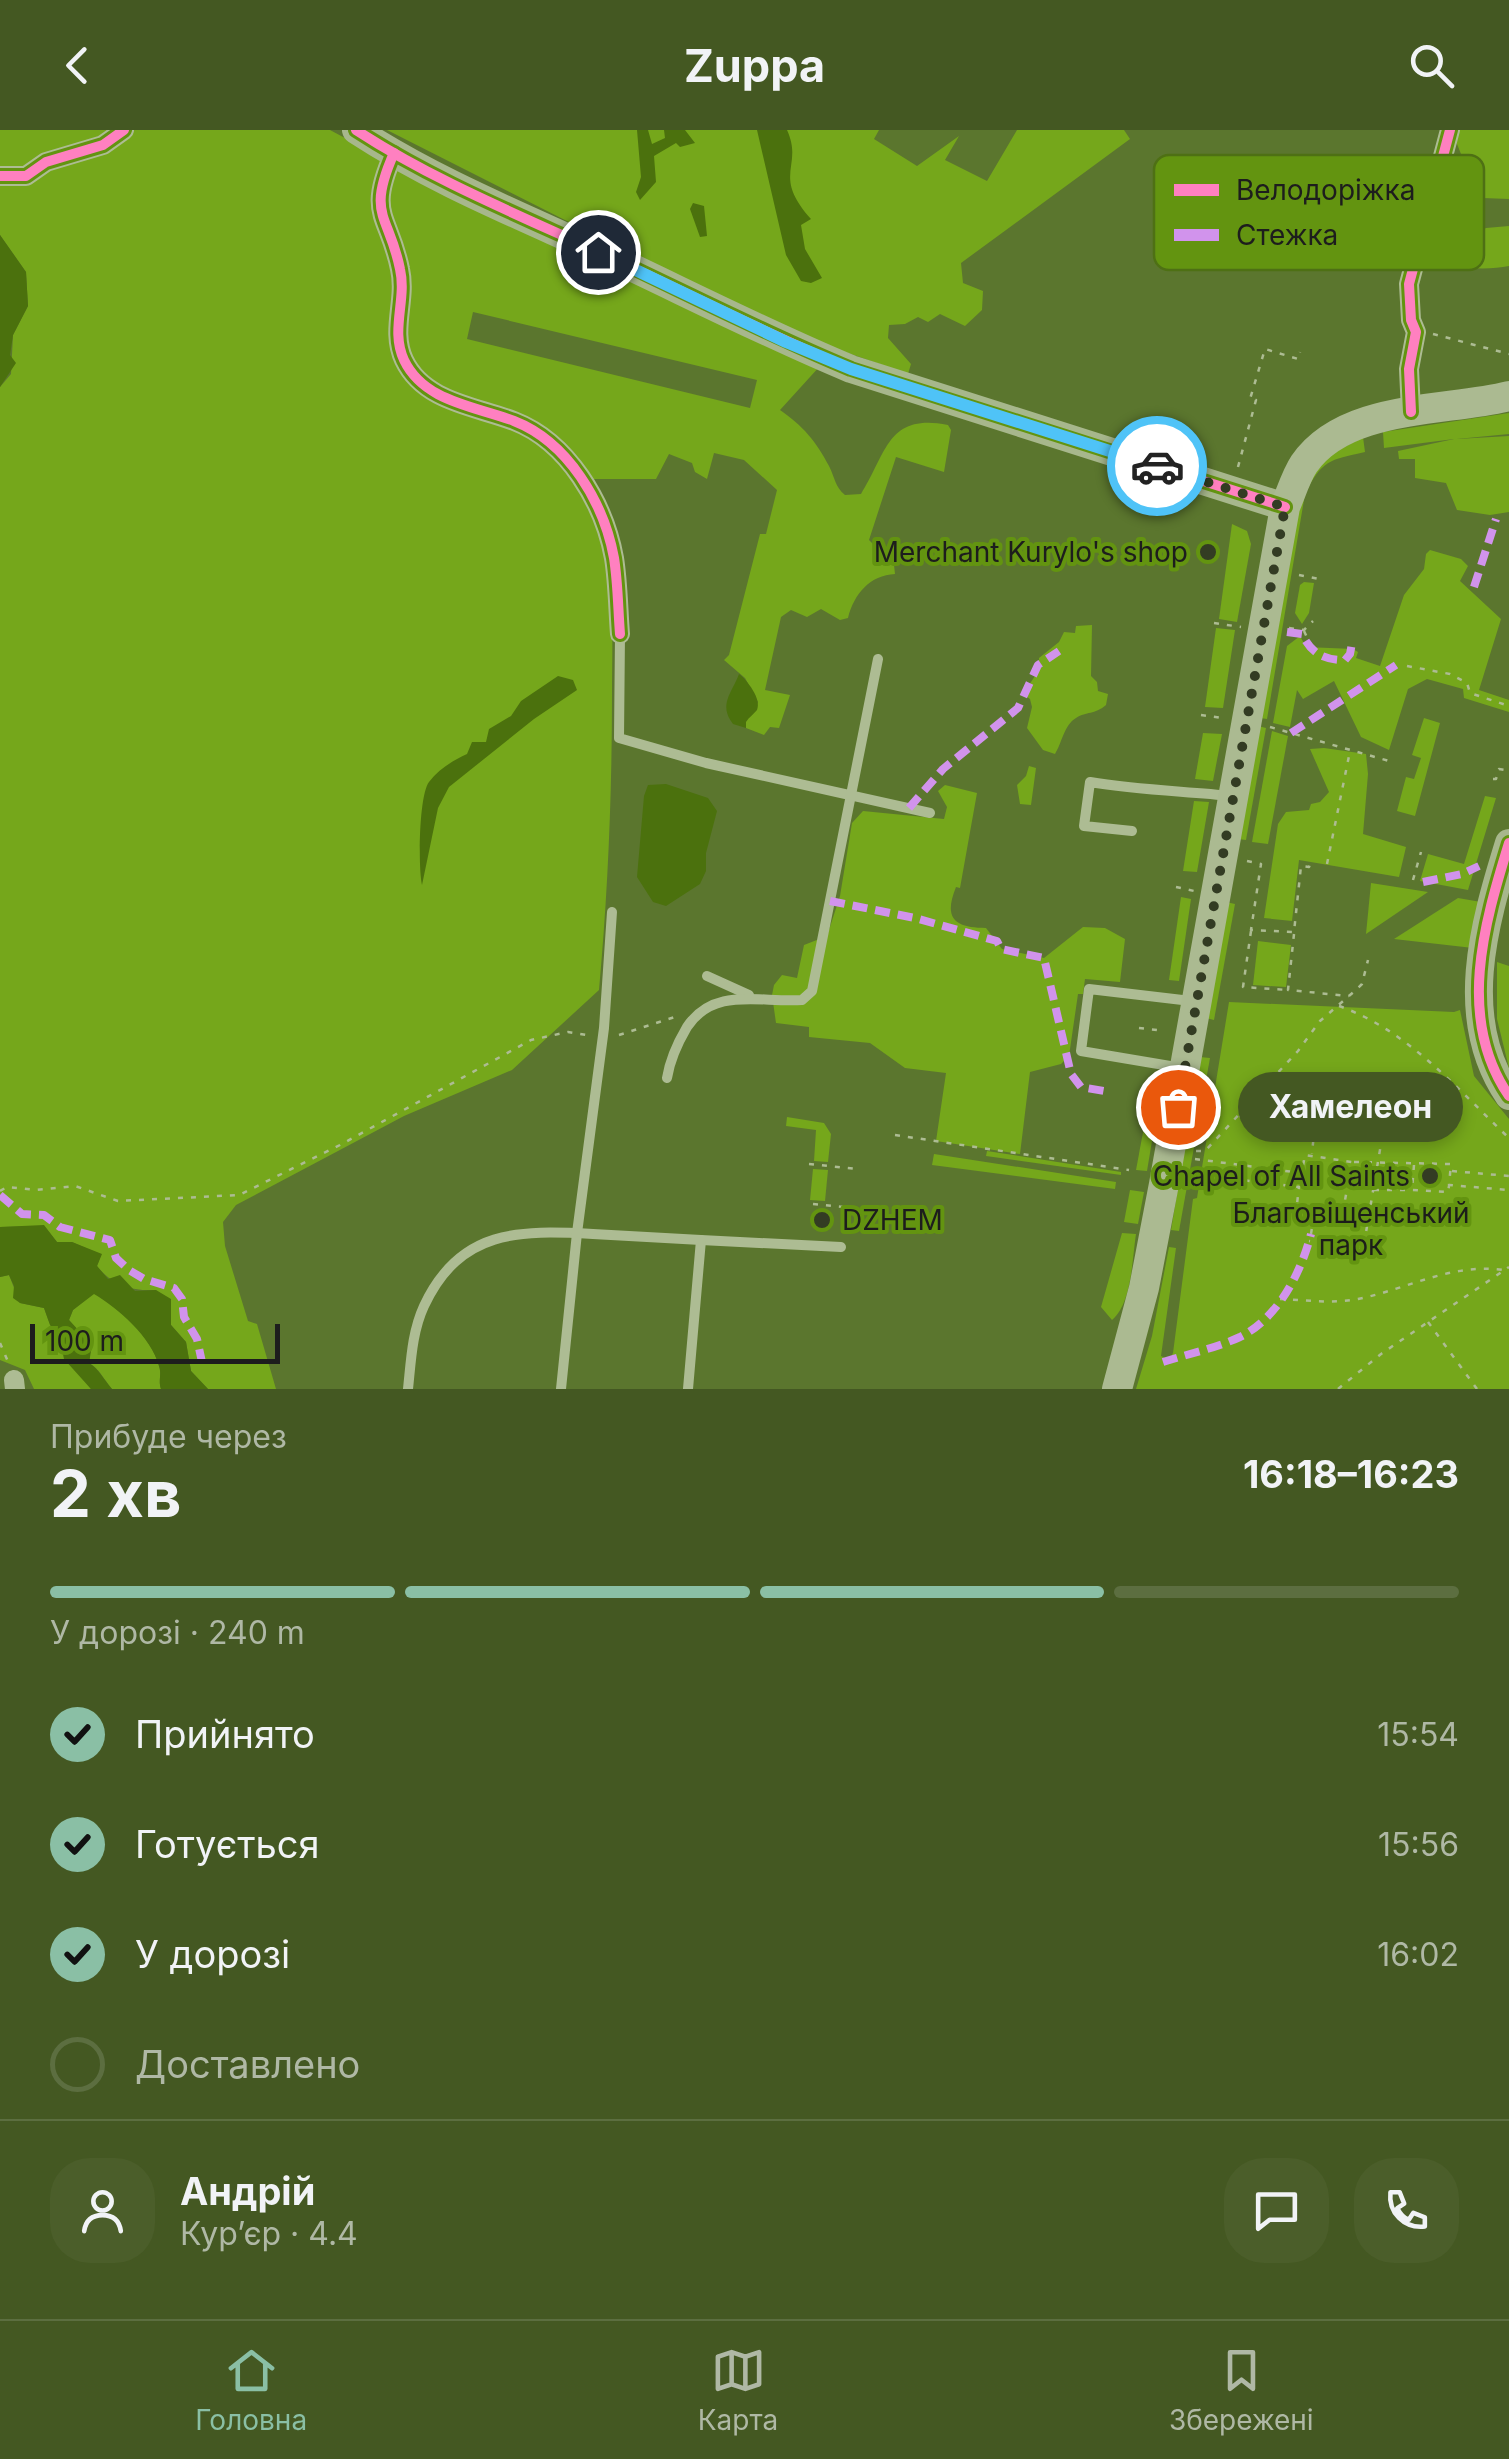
<!DOCTYPE html>
<html lang="uk">
<meta charset="utf-8">
<style>
:root{--surface:#445822;--page:#4b5e2a;--text:#f1f3f6;--muted:#afb8a5;--line:#5c6e40;--accent:#8abfa5}
body{margin:0;font-family:Inter,sans-serif;background:var(--page);color:var(--text);height:100vh;display:flex;flex-direction:column;font-size:38px;white-space:nowrap}
*{box-sizing:border-box;margin:0}
p{font-size:32px;color:var(--muted)}
.icon{flex:none;width:55px;height:55px;fill:none;stroke:currentColor;stroke-width:2;stroke-linecap:round;stroke-linejoin:round}
.map{position:relative;height:1259px;overflow:hidden}
.sheet{display:flex;flex-direction:column;background:var(--surface);flex:1}
.sheet>*{flex:none}
.scale{position:absolute;left:30px;bottom:25px;width:250px;box-sizing:border-box;padding-left:10px;border:5px solid #1d1d1d;border-top:0;font-size:28px;line-height:35px;white-space:nowrap;color:#1d1d1d;-webkit-text-stroke:8px #639410;paint-order:stroke}
.pin{position:absolute;display:grid;place-items:center;width:85px;height:85px;color:#fff;margin:-42px;border:5px solid #fff;border-radius:50%;box-shadow:0 2px 10px #0007}
.courier{position:absolute;display:grid;place-items:center;width:100px;height:100px;margin:-50px;border:8px solid #4fc3f7;border-radius:50%;background:#fff;color:#222;box-shadow:0 2px 12px #0007}
.bubble{position:absolute;height:70px;border-radius:35px;background:var(--surface);box-shadow:0 5px 15px #0003;font-size:32px;font-weight:700;line-height:70px;text-align:center}
.headline em{font-style:normal;font-weight:700}
.headline div{display:flex;flex-direction:column-reverse}
.headline{display:flex;align-items:center;justify-content:space-between;height:170px;padding:0 50px}
h1{font-size:65px;font-weight:700;line-height:75px}
.bar{display:grid;grid-template-columns:repeat(4,1fr);gap:15px 10px;align-content:center;height:120px;padding:0 50px}
.bar i{height:12px;border-radius:8px;background:var(--line)}
.bar .on{background:var(--accent)}
.bar p{grid-column:span 4}
.line{display:flex;align-items:center;gap:25px;padding:0 50px;border-top:2px solid var(--line)}
.line div{flex:1}
.round{display:grid;place-items:center;flex:none;width:105px;height:105px;border-radius:40px;background:var(--page)}
ol{padding:0 50px;list-style:none}
li{display:flex;align-items:center;gap:30px;height:110px}
li p{margin-inline-start:auto}
li .icon{padding:10px;border-radius:50%;background:var(--accent);color:#111;stroke-width:4}
li:last-child{color:var(--muted)}
li i{width:55px;height:55px;border:5px solid var(--line);border-radius:50%}
header{display:flex;justify-content:space-between;align-items:center;height:130px;padding:0 50px;background:var(--surface);font-size:45px;font-weight:700}
.menu{display:flex;justify-content:space-around;align-items:center;height:140px;border-top:2px solid var(--line);background:var(--surface);font-size:28px;color:var(--muted)}
.menu a{display:grid;justify-items:center;gap:5px}
.menu .on{color:var(--accent)}
.map>svg:first-child{display:block}
.green{fill:#75a71b;fill-rule:evenodd}
.water{fill:#4b710d}
.lines{fill:none;stroke-linecap:round;stroke-linejoin:round}
.path{stroke:#adbc93;stroke-width:2.5;stroke-dasharray:5 8;stroke-linecap:butt}
.lane{stroke:#adbc93;stroke-width:10}
.street{stroke:#adbc93;stroke-width:20}
.secondary{stroke:#a7b78c;stroke-width:28}
.primary{stroke:#abba91;stroke-width:30}
.quiet{stroke:#d193ec;stroke-width:8;stroke-dasharray:15 8;stroke-linecap:butt}
.cycleway-casing{stroke:#639410;stroke-width:16}
.cycleway{stroke:#ff80c0;stroke-width:10}
.done{stroke:#333c23;stroke-width:10;stroke-dasharray:0 18}
.route{stroke:#4fc3f7;stroke-width:12}
.poi-dot{fill:#333c23;stroke:#639410;stroke-width:4}
.labels{text-anchor:middle;stroke-width:8;stroke-linejoin:round;paint-order:stroke}
.poi-label{font-size:28px;fill:#1d1d1d;stroke:#639410;text-anchor:end}
.park-label{font-size:28px;fill:#1c1d1a;stroke:#639410}
.key{fill:#639410;stroke:#4e7014;stroke-width:2.5}
.key-label{font-size:28px;fill:#1d1d1d}
</style>
<header><svg class="icon" aria-label="back" viewBox="0 0 24 24"><path d="M15 5l-7 7 7 7"/></svg>Zuppa<svg class="icon" aria-label="search" viewBox="0 0 24 24"><circle cx="10" cy="10" r="6"/><path d="M15 15l6 6"/></svg></header>
<div class="map">
<svg width="1509" height="1259" viewBox="0 0 1509 1259">
<rect width="100%" height="100%" fill="#5b762e"/>
<g class="green">
<path d="M0 0H330L418 47 820 236 780 280C803 296 816 311 829 336 835 348 835 357 845 365L861 364C887 323 887 283 948 295L951 300 944 342 896 327 869 410 894 435 895 444C870 445 854 464 848 488L840 490 821 479 807 487 791 480 781 487 765 560 790 565 779 598 770 597 764 605 746 598 745 592 758 572 745 548 724 530 729 525 760 404H766L777 360 744 330 714 323 707 349 695 342 692 333 669 324 656 349H593L513 296C543 317 575 343 591 377 617 434 612 503 612 565 612 663 608 762 599 860L512 940 404 986 236 1075 223 1092 225 1116 248 1191 257 1194 276 1259H208L191 1241 186 1212 171 1195 156 1160C131 1161 113 1156 97 1136L101 1125 72 1112H57L44 1096 0 1097V257L11 244 13 205 28 176 26 142 0 105ZM473 182 757 250 750 278 467 209Z"/>
<path d="M387 0H879L874 9 917 36 959 6 945 30 987 51 1017 0H1124L1130 9 961 133 963 153 983 161 982 180 965 196 940 184 928 192 918 187 905 194 889 195 888 208 911 234 908 244 814 211 737 177Z"/>
<path d="M1456 0H1509V69L1456 67 1463 29 1455 9Z"/>
<path d="M1509 96V136C1485 141 1447 139 1427 125L1486 98Z"/>
<path d="M1509 283V304L1457 309 1509 306V382L1490 385 1457 380 1446 353 1415 348V329H1399L1398 321 1454 309 1384 318 1383 302Z"/>
<path d="M1363 307 1365 322C1329 330 1322 330 1305 364L1267 589 1260 588 1300 363 1317 332Z"/>
<path d="M1232 394 1247 401 1251 414 1237 492 1219 489Z"/>
<path d="M1430 420 1461 429 1468 436 1460 451 1501 489 1479 560 1509 570V582L1464 568 1463 559 1427 549 1408 559 1389 620 1361 607 1334 551 1303 569 1297 560 1290 597 1273 593 1287 516 1300 506 1306 517 1353 519 1358 522 1356 528 1380 536 1404 465 1424 439 1426 424Z"/>
<path d="M1304 452 1314 453 1309 483 1302 494 1295 483 1300 455Z"/>
<path d="M1092 495 1091 546 1097 552 1098 561 1108 564 1106 575C1094 585 1087 581 1076 588 1064 595 1062 613 1055 624L1043 620 1027 598 1032 577 1030 569 1023 564 1039 540V528L1059 512 1064 502 1075 503 1076 496Z"/>
<path d="M1216 498 1235 500 1223 578 1205 577Z"/>
<path d="M1424 588 1440 593 1415 686 1397 681 1406 647 1414 649 1421 628 1412 625Z"/>
<path d="M1258 596 1266 598 1246 710 1238 709Z"/>
<path d="M1272 601 1288 606 1268 714 1252 712Z"/>
<path d="M1203 603 1222 604 1213 651 1195 649Z"/>
<path d="M1324 618 1366 624 1368 644 1363 704 1406 717 1399 747 1299 730 1292 791 1264 788 1278 694 1286 682 1309 680 1311 674 1320 672 1329 662 1310 619Z"/>
<path d="M1029 636 1036 638 1031 675 1020 674 1017 655 1026 646Z"/>
<path d="M945 655 977 663 960 758 956 757C943 789 955 798 986 798L1002 819 1044 828 1083 797 1105 798 1125 809 1120 852 1085 849 1083 864H1078L1069 926 1061 934 1030 942 1020 1024 936 1011 946 943 905 938 870 913 809 907V897L776 893 772 865 774 855 782 845 797 848 804 815 827 806 840 766 852 693 863 681 944 689 947 677 938 661Z"/>
<path d="M1485 666 1496 668 1468 760 1420 751 1428 724 1464 734Z"/>
<path d="M1194 671 1209 672 1197 742 1183 741Z"/>
<path d="M1371 753 1428 762 1366 804Z"/>
<path d="M1181 767 1191 769 1179 851 1169 850Z"/>
<path d="M1458 768 1481 772 1473 818 1394 809Z"/>
<path d="M1226 772 1235 774 1214 890 1206 888Z"/>
<path d="M1258 811 1291 815 1286 857 1253 855Z"/>
<path d="M1497 832 1509 836V938L1497 889Z"/>
<path d="M1229 872 1454 882 1460 880 1474 946 1509 989V1259H1136L1152 1206 1169 1117 1176 1118 1161 1226 1169 1230 1173 1223 1193 1069 1197 1068Z"/>
<path d="M1200 927 1210 928 1179 1101 1171 1100Z"/>
<path d="M1154 943 1160 949 1161 957 1147 1041 1136 1040Z"/>
<path d="M787 987 824 993 831 1004 828 1032 814 1031 816 1000 786 996Z"/>
<path d="M987 1021 1121 1042V1045L986 1026Z"/>
<path d="M934 1024 1116 1052 1115 1059 932 1035Z"/>
<path d="M813 1039 828 1040 825 1071 810 1070Z"/>
<path d="M1130 1060 1144 1062 1138 1094 1124 1092Z"/>
<path d="M1122 1103 1136 1104C1132 1130 1132 1173 1112 1190L1101 1177Z"/>
<path d="M9 1145 20 1173 44 1178C54 1209 71 1234 91 1259H34L25 1240 0 1230V1147Z"/>
<path d="M94 1163C118 1178 152 1207 159 1236 162 1244 158 1251 161 1259H112C104 1250 99 1238 89 1233L91 1215 69 1190 73 1180Z"/>
</g>
<g class="water">
<path d="M637 0H648L652 14 665 8 664 0H685L695 13 680 17 676 13 654 26 656 52 640 70 636 62 641 47Z"/>
<path d="M757 0H787C804 37 771 44 811 89L801 95 805 119 822 148 811 153 801 151 786 125Z"/>
<path d="M693 73 704 76 707 106 700 107 690 79Z"/>
<path d="M0 105 26 142 28 176 13 205 10 225 16 233 0 257Z"/>
<path d="M739 544C747 550 762 569 757 580 754 584 749 587 746 592V598L733 594C718 574 732 563 739 544Z"/>
<path d="M558 546 573 550 577 560 534 589 449 657 438 678 422 755C418 737 419 665 429 652 439 639 452 631 467 624L472 612H486L489 599 511 586 521 571Z"/>
<path d="M666 654 708 668 717 681 706 723V741L700 754 666 776 653 772 637 747 644 666 648 655Z"/>
<path d="M44 1095 57 1112H72L102 1124 97 1136 108 1149 120 1145 135 1161 156 1160 171 1169V1195L186 1212 191 1241 208 1259H161C158 1251 162 1244 159 1236 152 1208 118 1178 94 1164L73 1180 69 1190 92 1215 89 1233C99 1239 104 1250 112 1259H91L64 1229 59 1205 50 1195 44 1178 20 1173 13 1168 14 1156 9 1145 0 1147V1097Z"/>
</g>
<g class="lines">
<g class="path">
<path d="M1433 204 1509 224"/>
<path d="M1159 311 1177 315"/>
<path d="M1238 337 1256 270 1250 269 1265 219 1298 229 1300 222"/>
<path d="M1299 445 1319 449"/>
<path d="M1214 493 1241 497"/>
<path d="M1289 498 1304 500 1313 491"/>
<path d="M1304 501 1310 514"/>
<path d="M1407 536 1450 544 1467 553 1470 563 1509 576"/>
<path d="M1201 585 1222 588"/>
<path d="M1270 597 1389 631"/>
<path d="M1493 649H1496L1499 639 1506 640"/>
<path d="M1247 731 1261 734 1251 800 1294 802 1301 736 1309 737 1311 732"/>
<path d="M1327 734 1350 621"/>
<path d="M1413 750 1421 722"/>
<path d="M1176 757 1194 761"/>
<path d="M1251 801 1243 857 1288 860"/>
<path d="M1294 804 1288 860 1349 866"/>
<path d="M1339 876C1409 901 1456 958 1509 1008"/>
<path d="M1139 898 1157 900"/>
<path d="M619 905 678 886"/>
<path d="M1269 949 1314 1003 1312 1024"/>
<path d="M1239 986 1382 1008 1363 1120 1309 1111"/>
<path d="M895 1005 1129 1040"/>
<path d="M1196 1021H1205L1298 921 1320 891 1357 859 1362 854 1368 830"/>
<path d="M1195 1029 1301 1043"/>
<path d="M1354 1032 1451 1034 1449 1055 1509 1060"/>
<path d="M809 1034 857 1039"/>
<path d="M1414 1035 1412 1060 1448 1062 1449 1056"/>
<path d="M1452 1041 1509 1046"/>
<path d="M1193 1044 1299 1057 1297 1074 1343 1081 1352 1032 1305 1025 1299 1057"/>
<path d="M1374 1060H1411"/>
<path d="M0 1061 7 1057 36 1060 75 1056 118 1071 239 1065 340 1015 531 910 568 902 587 905"/>
<path d="M813 1074 843 1077V1070"/>
<path d="M1311 1104 1315 1078"/>
<path d="M1280 1169C1306 1170 1332 1174 1358 1169 1408 1159 1450 1133 1503 1140"/>
<path d="M1428 1192 1477 1259"/>
<path d="M0 1213 9 1234"/>
<path d="M1338 1259 1381 1224 1509 1137"/>
</g>
<g class="lane">
<path d="M620 504 619 608 706 633 930 683"/>
<path d="M1132 701 1084 696 1090 652C1137 660 1184 661 1232 666"/>
<path d="M707 846 749 865"/>
<path d="M1182 938 1081 921 1089 859 1191 871"/>
<path d="M667 948C670 929 677 914 687 897 714 856 760 873 802 870L812 861 878 529"/>
<path d="M701 1110 841 1117"/>
<path d="M408 1259C411 1231 412 1202 424 1176 460 1099 519 1100 593 1104 629 1106 665 1108 701 1110L688 1259"/>
<path d="M561 1259 577 1103 604 898 612 782"/>
</g>
<g class="street">
<path d="M394 23C366 86 389 84 400 139 407 170 390 200 404 230 424 272 475 276 514 291 568 312 604 373 614 428 618 453 618 479 620 504"/>
<path d="M0 46H26L46 32 103 15 124 0"/>
<path d="M1411 282 1409 239 1416 202 1411 190 1409 154 1450 0"/>
<path d="M14 1250 15 1259"/>
</g>
<g class="secondary">
<path d="M356 0C431 49 514 83 595 120 681 160 764 203 851 239L1285 377"/>
<path d="M1509 713C1484 794 1456 889 1509 966"/>
</g>
<path class="primary" d="M1117 1259 1144 1158 1164 1054 1285 377C1291 363 1296 346 1304 334 1345 274 1446 282 1509 266"/>
<g class="quiet">
<path d="M1440 36 1459 56 1474 85"/>
<path d="M1474 457 1496 389"/>
<path d="M1287 502 1302 504C1311 523 1323 530 1345 530L1350 524 1352 513"/>
<path d="M1291 603 1396 535"/>
<path d="M909 678 943 639 1018 578 1038 535 1059 521"/>
<path d="M1423 752 1462 744 1479 736"/>
<path d="M830 771 915 788 997 811 1001 819 1044 828 1071 944 1081 957 1110 962"/>
<path d="M0 1065 22 1084 44 1085 60 1097 110 1110 116 1128 129 1140 144 1149 174 1158 182 1169 184 1187 197 1209 202 1232"/>
<path d="M1163 1232C1188 1224 1216 1218 1240 1207 1278 1188 1301 1143 1311 1104"/>
</g>
<defs>
<g id="cycleway">
<path d="M356 0C431 49 514 83 595 120 681 160 764 203 851 239L1285 377"/>
<path d="M394 23C366 86 389 84 400 139 407 170 390 200 404 230 424 272 475 276 514 291 568 312 604 373 614 428 618 453 618 479 620 504"/>
<path d="M0 46H26L46 32 103 15 124 0"/>
<path d="M1411 282 1409 239 1416 202 1411 190 1409 154 1450 0"/>
<path d="M1509 713C1484 794 1456 889 1509 966"/>
</g>
</defs>
<use href="#cycleway" class="cycleway-casing"/>
<use href="#cycleway" class="cycleway"/>
</g>
<g class="lines">
<path class="done" d="M1157 336 1285 377 1178 977"/>
<path class="route" d="M598 122 786 212 851 239 1157 336"/>
</g>
<g class="poi-dot">
<circle cx="1208" cy="422" r="10"/>
<circle cx="1430" cy="1046" r="10"/>
<circle cx="822" cy="1090" r="10"/>
</g>
<g class="labels">
<g class="poi-label">
<text x="1188" y="432">Merchant Kurylo's shop</text>
<text x="1410" y="1056">Chapel of All Saints</text>
<text x="842" y="1100" text-anchor="start">DZHEM</text>
</g>
<g class="park-label">
<text x="1351" y="1093">Благовіщенський<tspan x="1351" dy="32">парк</tspan></text>
</g>
</g>
<rect x="1154" y="25" width="330" height="115" rx="15" class="key"/>
<rect x="1174" y="54" width="45" height="12" fill="#ff80c0"/>
<rect x="1174" y="99" width="45" height="12" fill="#d193ec"/>
<g class="key-label">
<text x="1236" y="70">Велодоріжка</text>
<text x="1236" y="115">Стежка</text>
</g>
</svg>
<div class="scale">100 m</div>
<div class="pin" style="left:1178px;top:977px;background:#ea580c"><svg class="icon" aria-label="bag" viewBox="0 0 24 24"><path d="M5 8h14l-1 12H6zM9 8a3 3 0 0 1 6 0"/></svg></div>
<div class="pin" style="left:598px;top:122px;background:#1f2937"><svg class="icon" aria-label="home" viewBox="0 0 24 24"><path d="M3 11l9-7 9 7M6 9v11h12V9"/></svg></div>
<div class="courier" style="left:1157px;top:336px"><svg class="icon" aria-label="car" viewBox="0 0 24 24"><path d="M5 17H2v-5l4-1 3-4h7l3 4 3 1v5h-3M9 17h6M6 11h13"/><circle cx="7" cy="17" r="2"/><circle cx="17" cy="17" r="2"/></svg></div>
<div class="bubble" style="left:1238px;top:942px;width:225px">Хамелеон</div>
</div>
<section class="sheet">
<div class="headline"><div><h1>2 хв</h1><p>Прибуде через</p></div><em>16:18–16:23</em></div>
<div class="bar"><i class="on"></i><i class="on"></i><i class="on"></i><i></i><p>У дорозі · 240 m</p></div>
<ol>
<li><svg class="icon" aria-label="check" viewBox="0 0 24 24"><path d="M5 12l5 5 9-10"/></svg>Прийнято<p>15:54</p></li>
<li><svg class="icon" aria-label="check" viewBox="0 0 24 24"><path d="M5 12l5 5 9-10"/></svg>Готується<p>15:56</p></li>
<li><svg class="icon" aria-label="check" viewBox="0 0 24 24"><path d="M5 12l5 5 9-10"/></svg>У дорозі<p>16:02</p></li>
<li><i></i>Доставлено</li>
</ol>
<div class="line" style="height:180px"><a class="round"><svg class="icon" aria-label="person" viewBox="0 0 24 24"><circle cx="12" cy="8" r="4"/><path d="M4 21q1-7 8-7t8 7"/></svg></a><div><b>Андрій</b><p>Кур’єр · 4.4</p></div><a class="round"><svg class="icon" aria-label="chat" viewBox="0 0 24 24"><path d="M4 5h16v11H9l-5 4z"/></svg></a><a class="round"><svg class="icon" aria-label="phone" viewBox="0 0 24 24"><path d="M5 4h4l2 5-3 2q2 4 5 5l2-3 5 2v4C11 20 4 13 5 4z"/></svg></a></div>
</section>
<nav class="menu">
<a class="on"><svg class="icon" aria-label="home" viewBox="0 0 24 24"><path d="M3 11l9-7 9 7M6 9v11h12V9"/></svg>Головна</a>
<a><svg class="icon" aria-label="map" viewBox="0 0 24 24"><path d="M3 6l6-2 6 2 6-2v14l-6 2-6-2-6 2zM9 4v14M15 6v14"/></svg>Карта</a>
<a><svg class="icon" aria-label="saved" viewBox="0 0 24 24"><path d="M7 4h10v16l-5-4-5 4z"/></svg>Збережені</a>
</nav>
